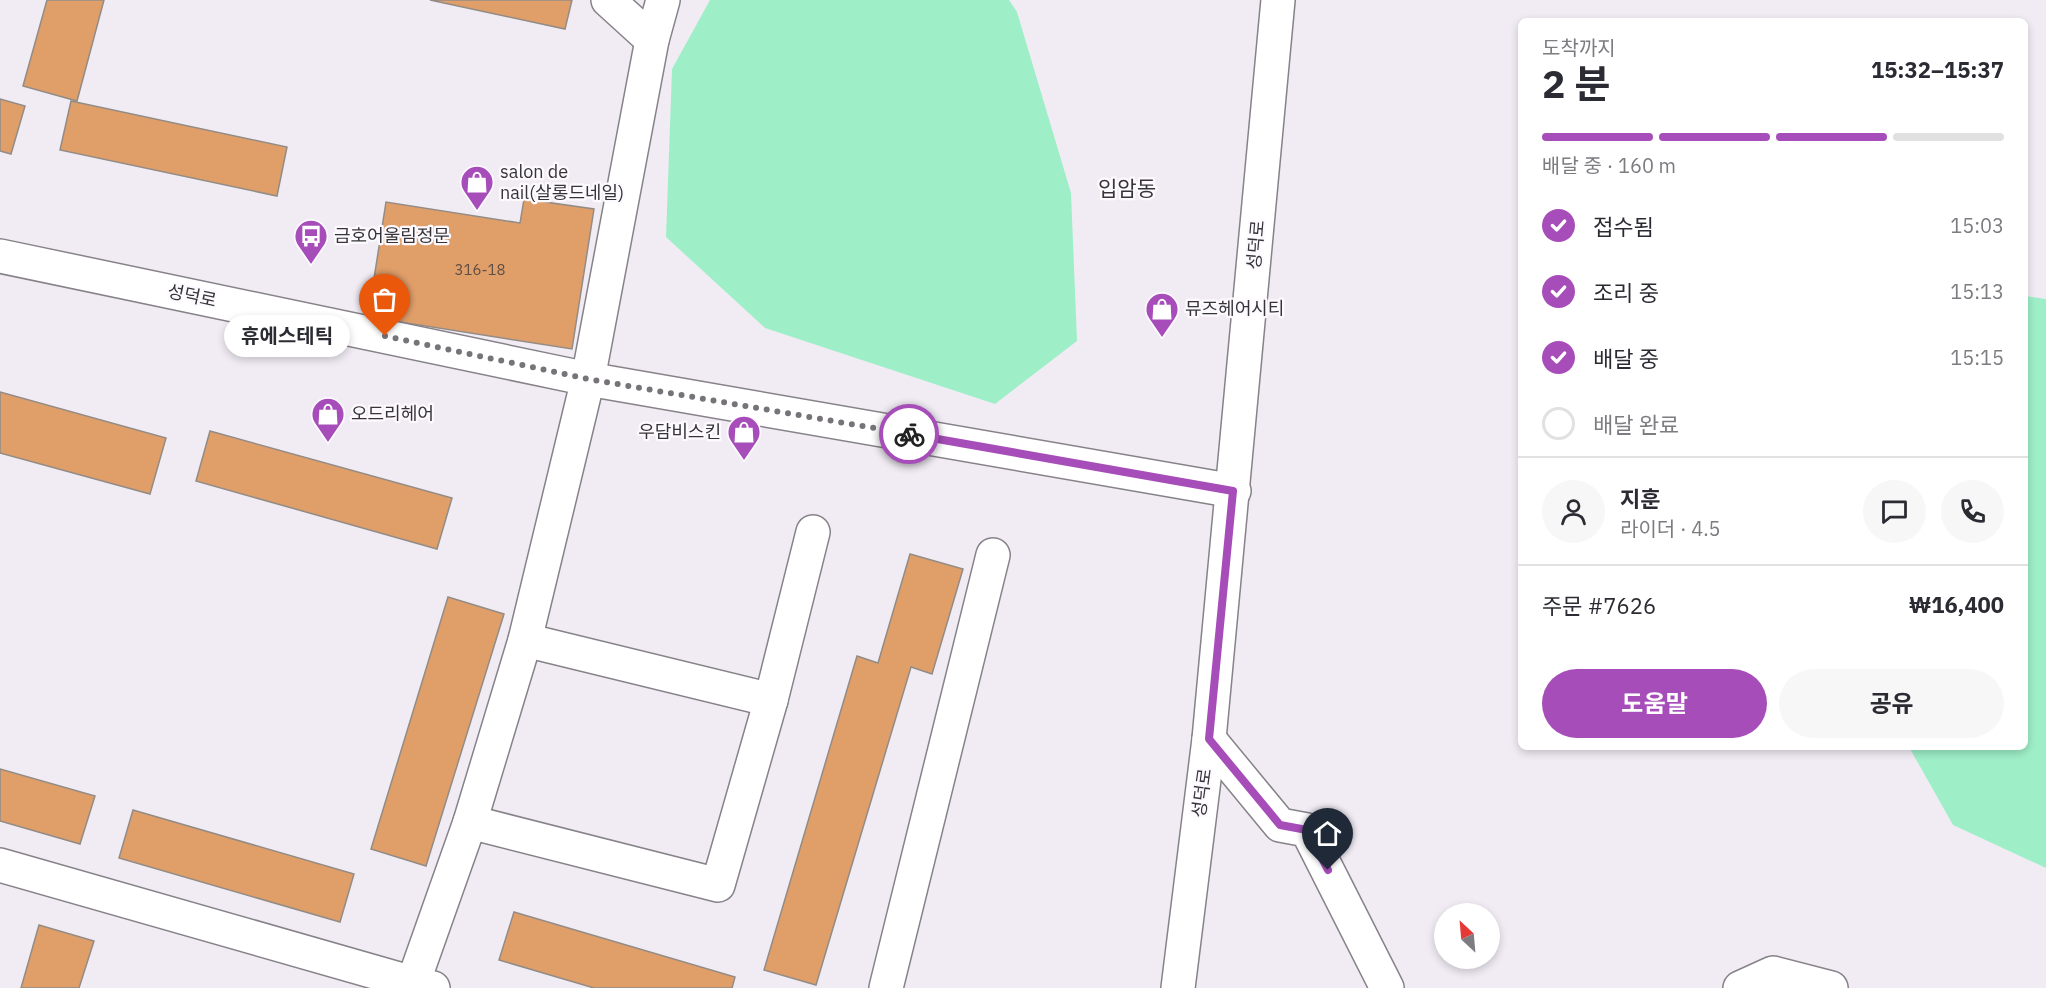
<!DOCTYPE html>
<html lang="ko">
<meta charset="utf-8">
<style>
:root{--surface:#fff;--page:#f7f7f7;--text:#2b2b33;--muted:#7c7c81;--line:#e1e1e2;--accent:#a74db9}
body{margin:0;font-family:"IBM Plex Sans","Noto Sans KR",sans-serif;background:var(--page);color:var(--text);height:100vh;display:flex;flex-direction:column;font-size:22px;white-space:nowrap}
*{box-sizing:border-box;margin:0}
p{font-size:20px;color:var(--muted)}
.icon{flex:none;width:33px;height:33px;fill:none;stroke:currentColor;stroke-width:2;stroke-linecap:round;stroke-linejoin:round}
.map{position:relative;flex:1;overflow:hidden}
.side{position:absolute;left:1518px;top:18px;width:510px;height:732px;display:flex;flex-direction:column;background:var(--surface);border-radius:9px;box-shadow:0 3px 9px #0003}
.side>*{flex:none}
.needle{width:39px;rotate:334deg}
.tools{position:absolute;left:1434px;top:903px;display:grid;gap:12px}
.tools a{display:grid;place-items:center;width:66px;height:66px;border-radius:50%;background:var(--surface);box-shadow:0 3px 9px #0003;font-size:30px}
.pin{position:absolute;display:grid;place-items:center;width:51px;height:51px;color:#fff;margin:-62px -26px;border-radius:50% 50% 50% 0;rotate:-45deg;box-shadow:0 0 6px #0007}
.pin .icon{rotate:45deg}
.courier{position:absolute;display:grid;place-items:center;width:60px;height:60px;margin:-30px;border:4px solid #a74db9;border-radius:50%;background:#fff;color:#222;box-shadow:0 2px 8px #0007}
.bubble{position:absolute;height:42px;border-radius:21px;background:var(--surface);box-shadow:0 3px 9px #0003;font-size:20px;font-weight:700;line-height:42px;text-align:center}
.summary em{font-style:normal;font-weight:700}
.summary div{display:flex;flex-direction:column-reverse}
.summary{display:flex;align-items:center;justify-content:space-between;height:102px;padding:0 24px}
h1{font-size:39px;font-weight:700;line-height:45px}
.bar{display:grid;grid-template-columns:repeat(4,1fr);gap:9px 6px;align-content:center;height:72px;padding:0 24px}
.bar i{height:8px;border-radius:4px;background:var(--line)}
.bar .selected{background:var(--accent)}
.bar p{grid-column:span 4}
.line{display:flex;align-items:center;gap:15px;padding:0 24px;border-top:2px solid var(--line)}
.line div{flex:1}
.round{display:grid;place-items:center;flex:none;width:63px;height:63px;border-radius:32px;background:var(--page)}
ol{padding:0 24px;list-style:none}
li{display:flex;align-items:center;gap:18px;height:66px}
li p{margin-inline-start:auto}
li .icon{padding:6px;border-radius:50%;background:var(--accent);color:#fff;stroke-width:4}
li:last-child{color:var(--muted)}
li i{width:33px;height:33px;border:3px solid var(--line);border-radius:50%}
.cta{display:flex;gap:12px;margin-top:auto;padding:12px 24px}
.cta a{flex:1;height:69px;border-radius:36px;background:var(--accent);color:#fff;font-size:24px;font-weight:700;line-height:69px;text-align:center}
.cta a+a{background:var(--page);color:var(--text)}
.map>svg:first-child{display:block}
.green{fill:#9eefc8}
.building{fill:#e09e69;stroke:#938c86;stroke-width:1.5}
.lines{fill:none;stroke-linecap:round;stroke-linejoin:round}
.minor-casing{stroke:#878289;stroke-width:36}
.minor{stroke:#fff;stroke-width:33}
.done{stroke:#777479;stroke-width:6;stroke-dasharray:0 10.8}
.route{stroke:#a74db9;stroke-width:8}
.labels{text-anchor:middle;stroke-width:4.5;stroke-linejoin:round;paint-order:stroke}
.number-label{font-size:15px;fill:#604e44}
.poi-label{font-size:18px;fill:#363437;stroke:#fdfaff;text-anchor:start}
.street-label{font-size:18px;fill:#363437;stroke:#fdfaff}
.quarter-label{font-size:21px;fill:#363437;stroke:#fdfaff}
</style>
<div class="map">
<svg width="2046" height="988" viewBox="0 0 2046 988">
<rect width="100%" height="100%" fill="#f1ecf4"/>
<g class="green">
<path d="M710 0H1009L1017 12 1071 193 1077 341 995 404 765 328 666 237 672 69Z"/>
<path d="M2025 296 2046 299V868L1953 825 1909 747H2025Z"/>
</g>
<g class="building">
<path d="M47 0H104L77 101 23 86Z"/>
<path d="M430 0H572L565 29Z"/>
<path d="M0 99 25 106 11 154 0 151Z"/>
<path d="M71 101 287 147 277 196 60 150Z"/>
<path d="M524 199 594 209 572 349 368 317 386 202 520 223Z"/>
<path d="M0 392 166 438 150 494 0 453Z"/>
<path d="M210 431 452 498 437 549 196 481Z"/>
<path d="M910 554 963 569 932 674 911 667 816 985 764 970 857 656 878 663Z"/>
<path d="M448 597 504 614 426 866 371 849Z"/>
<path d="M0 769 95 796 80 844 0 821Z"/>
<path d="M133 810 354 874 340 922 119 858Z"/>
<path d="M514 912 735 977 732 988H594L499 960Z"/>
<path d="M39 925 94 941 79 988H21Z"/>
</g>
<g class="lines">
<defs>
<g id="minor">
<path d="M608 0 652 40"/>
<path d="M0 256 588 379 1234 491"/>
<path d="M525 640 771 700"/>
<path d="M1209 739 1280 825 1307 830 1387 988"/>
<path d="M470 822 718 885 771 700 813 532"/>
<path d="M0 865 413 983"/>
<path d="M433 988 413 983 470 822 525 640 588 379 652 40 663 0"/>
<path d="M886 988 993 555"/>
<path d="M1178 988 1209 739 1278 0"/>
<path d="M1740 988 1773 973 1831 988"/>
</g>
</defs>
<use href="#minor" class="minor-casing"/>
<use href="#minor" class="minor"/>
</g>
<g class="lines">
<path class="done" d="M385 336 588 379 909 434"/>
<path class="route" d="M909 434 1233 491 1209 739 1280 825 1307 830 1328 870"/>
</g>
<defs>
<symbol id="shop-pin" viewBox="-11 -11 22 30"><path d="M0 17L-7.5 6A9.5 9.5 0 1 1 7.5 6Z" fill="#a74db9" stroke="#fdfaff"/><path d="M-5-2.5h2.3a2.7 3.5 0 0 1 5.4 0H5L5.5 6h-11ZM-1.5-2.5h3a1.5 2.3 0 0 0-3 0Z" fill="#fff"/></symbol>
<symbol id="bus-pin" viewBox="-11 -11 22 30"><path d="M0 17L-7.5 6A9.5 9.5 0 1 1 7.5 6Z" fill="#a74db9" stroke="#fdfaff"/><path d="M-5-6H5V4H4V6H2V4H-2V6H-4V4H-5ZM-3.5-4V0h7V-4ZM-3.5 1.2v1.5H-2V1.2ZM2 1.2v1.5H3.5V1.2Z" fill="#fff"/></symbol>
</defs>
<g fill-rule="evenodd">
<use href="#shop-pin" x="458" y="163" width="38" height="52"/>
<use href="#bus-pin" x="292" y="217" width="38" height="52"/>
<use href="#shop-pin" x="1143" y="290" width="38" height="52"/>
<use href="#shop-pin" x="309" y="395" width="38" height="52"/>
<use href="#shop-pin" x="725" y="413" width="38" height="52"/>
</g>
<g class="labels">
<g class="number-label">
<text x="480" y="275">316-18</text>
</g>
<g class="poi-label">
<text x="500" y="178">salon de<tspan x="500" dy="21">nail(살롱드네일)</tspan></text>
<text x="334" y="242">금호어울림정문</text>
<text x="1185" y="315">뮤즈헤어시티</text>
<text x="351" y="420">오드리헤어</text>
<text x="721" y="438" text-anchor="end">우담비스킨</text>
</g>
<g class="street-label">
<text transform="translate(1256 245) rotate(-85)" y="6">성덕로</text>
<text transform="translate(192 296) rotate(12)" y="6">성덕로</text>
<text transform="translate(1202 793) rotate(-82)" y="6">성덕로</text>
</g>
<g class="quarter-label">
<text x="1127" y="196">입암동</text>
</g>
</g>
</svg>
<div class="tools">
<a><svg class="needle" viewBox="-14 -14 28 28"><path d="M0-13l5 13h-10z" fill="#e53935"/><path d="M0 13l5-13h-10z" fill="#7c7c81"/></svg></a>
</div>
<div class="pin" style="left:385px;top:336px;background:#ea580c"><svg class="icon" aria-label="bag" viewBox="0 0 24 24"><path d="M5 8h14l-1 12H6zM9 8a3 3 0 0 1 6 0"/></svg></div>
<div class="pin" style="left:1328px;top:870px;background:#1f2937"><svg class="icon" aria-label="home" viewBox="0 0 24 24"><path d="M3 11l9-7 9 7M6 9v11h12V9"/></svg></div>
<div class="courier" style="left:909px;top:434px"><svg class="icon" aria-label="bike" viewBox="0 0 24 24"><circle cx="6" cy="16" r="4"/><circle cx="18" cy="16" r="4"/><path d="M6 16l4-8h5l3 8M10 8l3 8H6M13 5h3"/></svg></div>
<div class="bubble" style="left:224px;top:315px;width:126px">휴에스테틱</div>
<section class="side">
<div class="summary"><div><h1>2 분</h1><p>도착까지</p></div><em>15:32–15:37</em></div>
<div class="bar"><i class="selected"></i><i class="selected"></i><i class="selected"></i><i></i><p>배달 중 · 160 m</p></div>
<ol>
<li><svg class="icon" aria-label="check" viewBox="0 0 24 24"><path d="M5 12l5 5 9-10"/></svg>접수됨<p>15:03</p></li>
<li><svg class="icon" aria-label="check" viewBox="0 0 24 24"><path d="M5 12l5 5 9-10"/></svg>조리 중<p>15:13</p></li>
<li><svg class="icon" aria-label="check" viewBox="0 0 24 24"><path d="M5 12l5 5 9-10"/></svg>배달 중<p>15:15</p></li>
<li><i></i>배달 완료</li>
</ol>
<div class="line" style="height:108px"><a class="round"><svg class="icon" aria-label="person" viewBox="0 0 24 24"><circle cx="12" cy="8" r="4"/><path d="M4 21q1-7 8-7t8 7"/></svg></a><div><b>지훈</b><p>라이더 · 4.5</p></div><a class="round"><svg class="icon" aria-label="chat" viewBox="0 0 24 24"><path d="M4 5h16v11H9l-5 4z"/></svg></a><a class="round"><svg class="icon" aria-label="phone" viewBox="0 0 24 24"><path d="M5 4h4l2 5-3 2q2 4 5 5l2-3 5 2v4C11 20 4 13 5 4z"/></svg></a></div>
<div class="line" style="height:78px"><div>주문 #7626</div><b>₩16,400</b></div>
<div class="cta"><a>도움말</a><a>공유</a></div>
</section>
</div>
